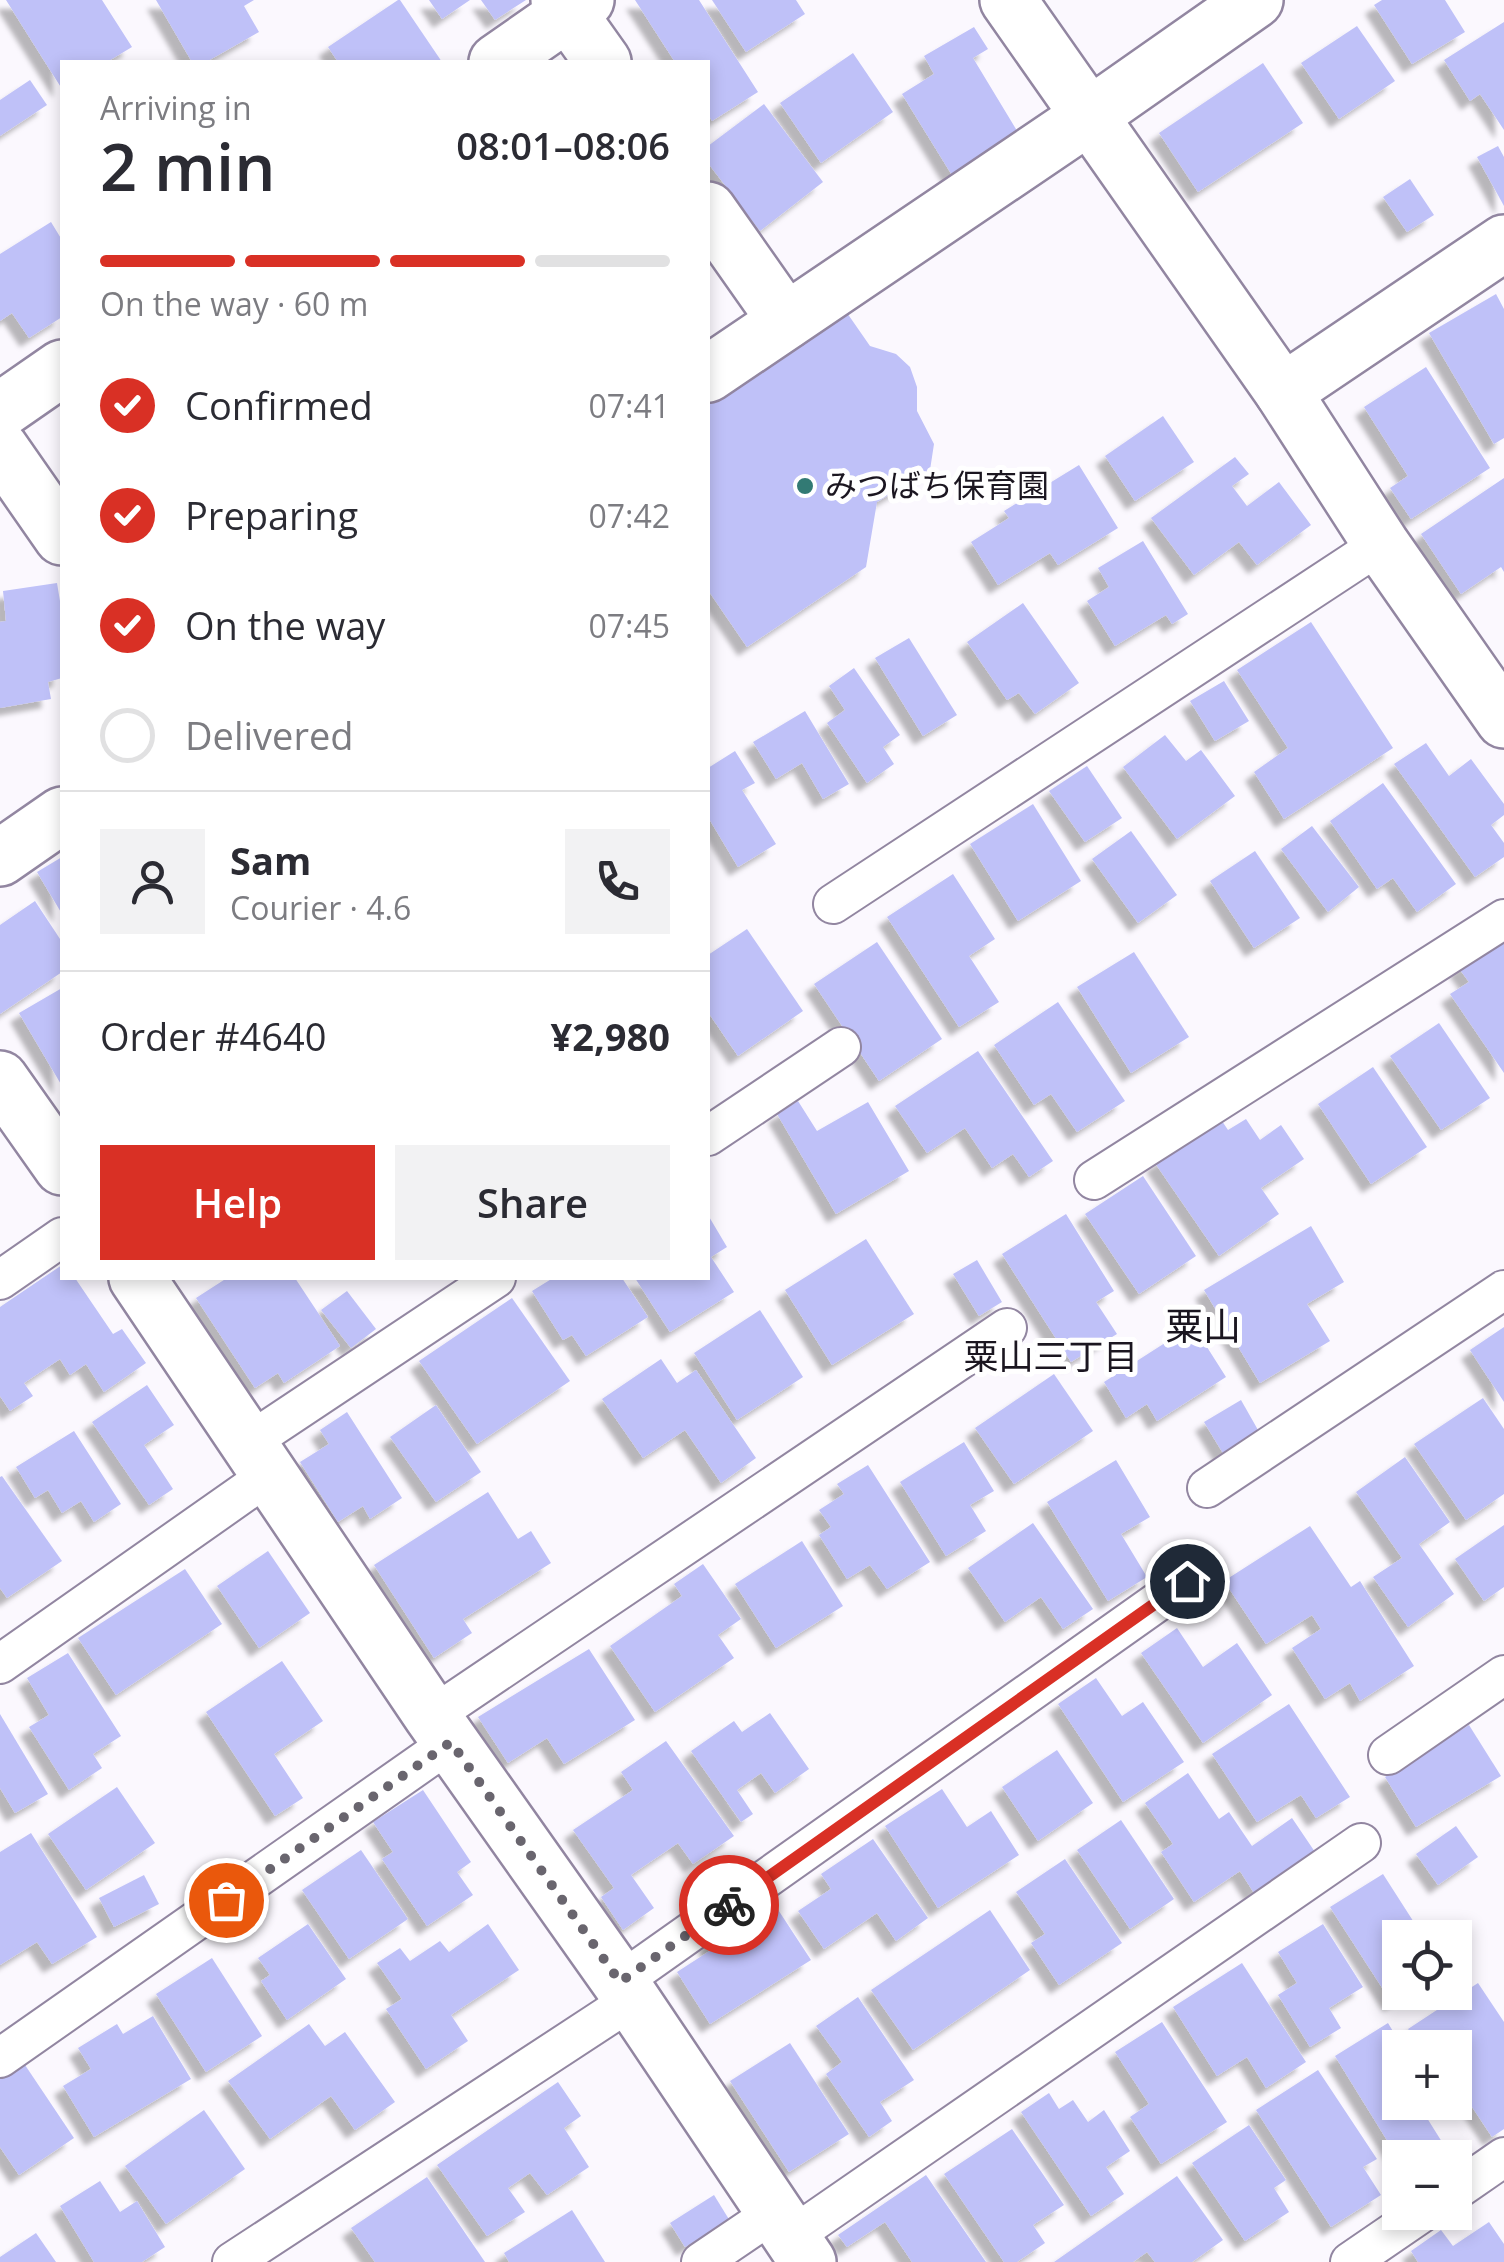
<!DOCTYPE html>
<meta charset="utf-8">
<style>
:root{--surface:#fff;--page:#f2f2f3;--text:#2b2b33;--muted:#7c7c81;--line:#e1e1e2;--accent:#d93025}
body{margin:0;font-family:"Open Sans","Noto Sans JP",sans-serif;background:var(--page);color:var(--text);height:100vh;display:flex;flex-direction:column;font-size:38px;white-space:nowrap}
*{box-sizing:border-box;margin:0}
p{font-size:32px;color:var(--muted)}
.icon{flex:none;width:55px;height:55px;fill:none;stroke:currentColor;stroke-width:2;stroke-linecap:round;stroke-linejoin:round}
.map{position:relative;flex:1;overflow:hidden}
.panel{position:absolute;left:60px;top:60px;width:650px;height:1220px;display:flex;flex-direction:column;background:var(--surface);border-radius:0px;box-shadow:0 5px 15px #0003}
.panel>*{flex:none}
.fabs{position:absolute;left:1382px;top:1920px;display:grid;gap:20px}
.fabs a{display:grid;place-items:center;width:90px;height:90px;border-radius:0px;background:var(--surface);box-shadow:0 5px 15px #0003;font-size:50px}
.pin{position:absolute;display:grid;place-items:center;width:85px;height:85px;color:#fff;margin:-42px;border:5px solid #fff;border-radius:50%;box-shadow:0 2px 10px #0007}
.courier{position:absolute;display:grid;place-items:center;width:100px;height:100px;margin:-50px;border:8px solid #d93025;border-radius:50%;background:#fff;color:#222;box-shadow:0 2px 12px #0007}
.overview em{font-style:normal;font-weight:600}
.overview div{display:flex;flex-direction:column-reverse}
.overview{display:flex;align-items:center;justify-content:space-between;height:170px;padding:0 40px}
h1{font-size:65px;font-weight:600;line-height:75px}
.bar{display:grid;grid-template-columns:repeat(4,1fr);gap:15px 10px;align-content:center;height:120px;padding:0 40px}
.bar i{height:12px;border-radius:8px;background:var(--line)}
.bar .selected{background:var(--accent)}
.bar p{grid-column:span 4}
.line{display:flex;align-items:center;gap:25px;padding:0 40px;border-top:2px solid var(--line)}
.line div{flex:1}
.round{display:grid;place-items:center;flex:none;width:105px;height:105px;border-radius:0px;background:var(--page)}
ol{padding:0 40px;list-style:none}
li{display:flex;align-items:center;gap:30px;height:110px}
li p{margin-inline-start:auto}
li .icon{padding:10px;border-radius:50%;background:var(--accent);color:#fff;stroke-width:4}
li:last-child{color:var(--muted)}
li i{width:55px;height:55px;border:5px solid var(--line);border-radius:50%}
.primary-button{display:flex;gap:20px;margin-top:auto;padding:20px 40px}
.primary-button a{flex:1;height:115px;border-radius:0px;background:var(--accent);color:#fff;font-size:40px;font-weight:600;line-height:115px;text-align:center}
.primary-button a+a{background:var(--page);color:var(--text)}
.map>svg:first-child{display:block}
.building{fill:#bfc1f8;filter:url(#shadow)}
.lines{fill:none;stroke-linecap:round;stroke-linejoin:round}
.service-casing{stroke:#9286a1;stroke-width:42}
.minor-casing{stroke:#9286a1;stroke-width:60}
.service{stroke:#fff;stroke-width:38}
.minor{stroke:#fff;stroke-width:55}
.done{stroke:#69656e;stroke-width:10;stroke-dasharray:0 18}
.route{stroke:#d93025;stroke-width:12}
.poi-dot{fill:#327a74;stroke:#fff;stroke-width:4}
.labels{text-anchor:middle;stroke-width:10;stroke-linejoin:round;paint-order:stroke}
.poi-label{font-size:32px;fill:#1b1620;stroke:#fff;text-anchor:start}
.neighbourhood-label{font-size:35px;fill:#1b1620;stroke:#fff}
.quarter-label{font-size:38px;fill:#1b1620;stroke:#fff}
</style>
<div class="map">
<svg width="1504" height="2262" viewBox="0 0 1504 2262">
<defs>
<filter id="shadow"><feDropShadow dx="-9" dy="9" stdDeviation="2.5" flood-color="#0004"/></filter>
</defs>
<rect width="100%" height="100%" fill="#fbf8fe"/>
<g class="building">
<path d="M6 0H102L132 47 107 62H62V89Z"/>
<path d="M156 0H254L244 6 259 32 206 62H192Z"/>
<path d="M398 0H400L442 62H338L328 47Z"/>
<path d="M429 0H470L442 19Z"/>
<path d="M481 0H526L495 20Z"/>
<path d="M635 0H699L758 92 712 121 708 114V62H675Z"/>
<path d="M712 0H796L805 14 746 52Z"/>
<path d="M1382 0H1445L1465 32 1412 64 1374 5Z"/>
<path d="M1504 22V130L1480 94 1470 101 1444 60Z"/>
<path d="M1357 26 1395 81 1339 119 1301 63Z"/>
<path d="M974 27 988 49 973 58 1022 139 955 180 902 94 934 74 924 56Z"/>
<path d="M853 53 893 112 821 163 780 103Z"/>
<path d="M1263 63 1303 123 1198 192 1159 133Z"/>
<path d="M30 80 47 105 0 136V100Z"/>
<path d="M764 104 823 182 760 231 708 163V146Z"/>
<path d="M1498 146 1504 157V206L1477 157Z"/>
<path d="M1410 179 1434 215 1407 232 1383 197Z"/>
<path d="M51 222 62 240V317L29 338 12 313 0 321V254Z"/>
<path d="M1496 294 1504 309V438L1494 444 1429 333Z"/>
<path d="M845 310 870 346 896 354 910 367 917 387V411L934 444 930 470 877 502 866 567 747 647 708 590V403Z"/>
<path d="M1426 367 1490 468 1411 519 1390 488 1408 476 1364 407Z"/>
<path d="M1163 416 1194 462 1135 501 1105 456Z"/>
<path d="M1235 457 1249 474 1232 486 1247 506 1279 482 1311 525 1257 565 1239 542 1194 575 1151 518Z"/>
<path d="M1079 465 1118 528 1058 565 1050 553 998 585 971 542 1009 518 1004 511Z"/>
<path d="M1504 478V572L1501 567 1461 594 1421 534Z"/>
<path d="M1143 541 1188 614 1172 624 1166 615 1115 646 1087 601 1109 587 1098 568Z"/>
<path d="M57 583 62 613V678L48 682 51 699 0 708V622L6 621 3 591Z"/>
<path d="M1023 603 1079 683 1035 714 1019 693 1007 700 967 642Z"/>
<path d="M1311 622 1393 748 1284 819 1254 772 1288 748 1237 670Z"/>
<path d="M909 638 957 715 923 736 875 658Z"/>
<path d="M854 668 900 735 883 747 894 764 867 783 827 723 845 710 829 686Z"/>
<path d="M1224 681 1249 721 1215 741 1190 701Z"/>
<path d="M805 711 849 784 823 799 802 763 776 779 753 742Z"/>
<path d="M1165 735 1186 761 1201 750 1235 796 1177 839 1123 767Z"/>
<path d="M1426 743 1449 776 1471 759 1504 804V815L1491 825 1504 843V857L1475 877 1394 764Z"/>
<path d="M735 751 755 783 742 790 776 844 738 867 708 817V768Z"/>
<path d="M1087 766 1122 818 1085 842 1049 791Z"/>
<path d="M1383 783 1456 884 1417 912 1393 878 1377 889 1330 821Z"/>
<path d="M1033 804 1081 881 1018 921 970 844Z"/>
<path d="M1312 826 1359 887 1328 912 1281 849Z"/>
<path d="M1131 831 1177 895 1138 923 1092 859Z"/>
<path d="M1255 851 1300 918 1254 948 1210 881Z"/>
<path d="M62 857V914L37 872Z"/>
<path d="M953 874 995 939 969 956 999 1002 959 1027 887 917Z"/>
<path d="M35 901 62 942V972L0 1014V925Z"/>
<path d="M747 929 803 1011 738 1056 708 1012V955Z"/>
<path d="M1504 936V1073L1450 994 1469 982 1458 967Z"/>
<path d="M877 942 942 1039 879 1081 814 984Z"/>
<path d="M1134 952 1189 1037 1131 1073 1077 987Z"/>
<path d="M62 988V1086L19 1013Z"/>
<path d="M1058 1002 1125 1101 1077 1132 1051 1094 1034 1105 994 1045Z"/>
<path d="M1439 1023 1490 1098 1441 1130 1390 1056Z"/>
<path d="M978 1051 1053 1161 1029 1177 1013 1154 992 1168 965 1128 927 1153 895 1106Z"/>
<path d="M1373 1067 1427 1147 1371 1184 1318 1104Z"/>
<path d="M798 1101 817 1131 868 1102 909 1171 836 1214 777 1114Z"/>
<path d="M1220 1118 1228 1130 1246 1119 1260 1140 1281 1125 1304 1159 1261 1188 1279 1214 1219 1256 1155 1163Z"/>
<path d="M1143 1176 1196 1256 1139 1294 1085 1214Z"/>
<path d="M1066 1214 1114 1291 1096 1302 1117 1334 1071 1362 1002 1254Z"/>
<path d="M708 1215 727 1247 711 1257 734 1292 670 1332 635 1278H708Z"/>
<path d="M1311 1226 1344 1282 1307 1304 1330 1341 1260 1383 1204 1290Z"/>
<path d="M866 1239 914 1314 832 1365 785 1290Z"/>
<path d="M977 1260 1002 1302 979 1316 953 1274Z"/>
<path d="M62 1265V1278H75L113 1334 122 1329 146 1363 104 1392 86 1364 70 1375 60 1359 24 1383 33 1396 10 1411 0 1396V1307Z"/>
<path d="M227 1278H295L340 1346 284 1383 278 1373 255 1388 196 1298Z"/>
<path d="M553 1278H622L648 1317 586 1356 572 1335 563 1340 532 1291Z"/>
<path d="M347 1291 376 1329 351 1348 321 1310Z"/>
<path d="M512 1298 570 1381 477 1444 419 1361Z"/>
<path d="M760 1310 803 1377 737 1420 694 1353Z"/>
<path d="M1193 1325 1226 1377 1157 1421 1147 1404 1126 1418 1104 1382Z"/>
<path d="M1504 1327V1402L1470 1350Z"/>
<path d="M661 1359 677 1383 696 1370 756 1458 721 1483 685 1430 643 1458 602 1399Z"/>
<path d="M1054 1374 1093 1431 1014 1484 975 1428Z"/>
<path d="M147 1385 174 1425 144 1445 173 1489 149 1505 92 1422Z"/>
<path d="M1483 1398 1504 1429V1494L1466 1520 1414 1444Z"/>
<path d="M1241 1400 1262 1437 1226 1458 1204 1422Z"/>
<path d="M436 1405 481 1472 436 1502 390 1437Z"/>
<path d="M347 1412 402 1498 370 1519 363 1506 338 1522 300 1462 329 1444 320 1430Z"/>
<path d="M74 1431 121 1504 94 1522 81 1501 62 1513 48 1490 35 1498 16 1467Z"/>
<path d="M964 1442 994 1491 970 1505 986 1531 946 1556 900 1482Z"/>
<path d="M1405 1457 1450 1522 1419 1544 1454 1594 1408 1627 1373 1577 1402 1558 1356 1492Z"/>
<path d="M1116 1460 1150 1517 1121 1534 1147 1577 1108 1601 1047 1502Z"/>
<path d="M868 1465 930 1562 887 1589 870 1565 847 1579 819 1535 831 1527 819 1510 844 1494 837 1484Z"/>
<path d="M2 1476 62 1561 7 1598 0 1588V1477Z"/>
<path d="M488 1492 518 1539 531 1531 551 1563 463 1619 472 1633 434 1658 374 1565Z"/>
<path d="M1033 1523 1093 1609 1063 1629 1041 1597 1005 1622 968 1568Z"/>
<path d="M1504 1525V1587L1484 1601 1455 1559Z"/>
<path d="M1310 1526 1351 1587 1360 1581 1414 1666 1360 1701 1350 1683 1325 1699 1292 1648 1321 1629 1312 1615 1266 1644 1224 1581Z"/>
<path d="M802 1541 843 1606 776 1648 735 1584Z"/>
<path d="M268 1551 310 1613 259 1648 217 1586Z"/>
<path d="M703 1564 741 1619 718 1635 734 1658 655 1712 610 1646 682 1596 674 1584Z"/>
<path d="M185 1569 222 1624 116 1695 78 1638Z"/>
<path d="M1177 1628 1203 1667 1237 1643 1272 1695 1203 1743 1141 1653Z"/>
<path d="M589 1649 635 1720 564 1764 547 1738 508 1763 478 1717Z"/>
<path d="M68 1653 121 1736 93 1754 102 1768 69 1790 29 1727 49 1715 27 1678Z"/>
<path d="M282 1661 323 1721 274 1754 303 1798 275 1816 206 1712Z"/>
<path d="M1096 1678 1122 1716 1143 1702 1184 1762 1123 1802 1058 1704Z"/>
<path d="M1289 1704 1350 1797 1316 1818 1301 1795 1257 1822 1212 1754Z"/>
<path d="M770 1713 809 1769 775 1793 761 1773 737 1790 753 1814 741 1822 691 1751 734 1721 742 1732Z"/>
<path d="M0 1714 48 1794 15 1813 0 1788Z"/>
<path d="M1469 1725 1501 1776 1416 1827 1385 1777Z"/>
<path d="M666 1741 734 1836 693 1864 678 1843 631 1875 654 1908 623 1930 601 1897 614 1888 573 1830 633 1790 621 1772Z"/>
<path d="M1057 1750 1093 1803 1038 1841 1002 1787Z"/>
<path d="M1188 1773 1219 1819 1229 1812 1252 1846 1292 1818 1315 1852 1254 1893 1240 1871 1194 1902 1161 1852 1173 1844 1145 1803Z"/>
<path d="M117 1787 155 1843 86 1890 48 1834Z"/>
<path d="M942 1789 967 1827 991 1811 1019 1855 938 1908 885 1826Z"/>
<path d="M423 1790 471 1862 457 1872 473 1895 427 1926 382 1859 393 1852 373 1822Z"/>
<path d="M1121 1820 1174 1899 1130 1929 1077 1850Z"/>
<path d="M1456 1826 1478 1857 1438 1885 1416 1854Z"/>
<path d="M31 1833 97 1937 52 1964 37 1942 0 1965V1852Z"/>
<path d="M873 1839 928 1918 896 1941 877 1913 824 1949 798 1911 831 1889 821 1874Z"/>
<path d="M361 1850 408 1919 349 1959 302 1890Z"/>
<path d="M1065 1859 1122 1943 1059 1985 1031 1943 1045 1934 1016 1892Z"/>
<path d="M1383 1874 1424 1938H1400V1992H1409L1392 2003 1330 1907Z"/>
<path d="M144 1875 159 1904 114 1927 99 1898Z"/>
<path d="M773 1902 811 1960 710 2024 677 1972 711 1950 707 1943Z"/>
<path d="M990 1910 1030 1970 913 2050 871 1990Z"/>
<path d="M308 1924 346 1979 287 2020 261 1981 270 1975 258 1958Z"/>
<path d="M488 1924 519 1970 451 2015 468 2041 426 2069 386 2009 402 1999 377 1963 400 1948 410 1961 440 1941 449 1952Z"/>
<path d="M1323 1924 1363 1987 1329 2008 1341 2028 1310 2047 1278 1995 1297 1983 1278 1952Z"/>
<path d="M212 1958 262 2036 206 2072 156 1994Z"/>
<path d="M1242 1963 1306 2062 1266 2088 1247 2057 1217 2076 1173 2007Z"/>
<path d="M1478 1983 1504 2022V2129L1492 2137 1455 2081V2061L1459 2058 1455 2048H1421L1408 2029Z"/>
<path d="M858 1997 914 2080 880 2102 892 2121 869 2137 826 2074 842 2062 816 2026Z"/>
<path d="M153 2016 191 2079 94 2137 63 2086 91 2069 78 2048 117 2024 123 2034Z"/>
<path d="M1162 2022 1227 2122 1161 2164 1130 2117 1149 2104 1115 2052Z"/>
<path d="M1388 2023 1403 2048H1400V2102H1417L1442 2142 1418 2158H1398L1335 2056Z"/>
<path d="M309 2024 325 2046 345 2032 395 2102 355 2130 331 2096 270 2139 228 2081Z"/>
<path d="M790 2043 849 2134 789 2172 730 2081Z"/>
<path d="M23 2062 74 2138 19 2175 0 2147V2077Z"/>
<path d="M1318 2070 1377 2159 1363 2167 1381 2195 1331 2227 1256 2110Z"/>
<path d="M558 2082 581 2116 564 2128 589 2167 547 2195 530 2173 508 2188 525 2212 487 2236 437 2165Z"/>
<path d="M1049 2093 1059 2109 1073 2100 1088 2122 1104 2110 1130 2151 1106 2167 1124 2194 1091 2216 1021 2112Z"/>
<path d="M204 2110 245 2169 166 2224 125 2166Z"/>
<path d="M1249 2125 1286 2180 1274 2188 1289 2212 1245 2241 1192 2163Z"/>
<path d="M1012 2129 1064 2205 1033 2225 1045 2243 1017 2262H1004L944 2174Z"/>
<path d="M926 2175 986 2262H912L885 2222 847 2247 838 2235Z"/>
<path d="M1177 2176 1223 2240 1192 2262H1155L1147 2252 1133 2262H1054Z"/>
<path d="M427 2177 485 2262H375L351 2228Z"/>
<path d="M100 2181 120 2212 137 2201 165 2247 142 2262H94L60 2206Z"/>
<path d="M714 2195 730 2221 685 2247 670 2223Z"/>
<path d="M572 2210 605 2262H509L504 2253Z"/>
<path d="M1489 2222 1504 2244V2262H1418L1411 2251 1441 2230 1453 2246Z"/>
<path d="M36 2233 56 2262H0V2257Z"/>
</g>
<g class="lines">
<defs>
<g id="service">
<path d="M833 904 1381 544"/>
<path d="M708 1136 841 1047"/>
<path d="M1094 1180 1504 919"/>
<path d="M0 1280 62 1237"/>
<path d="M248 1443 496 1278"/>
<path d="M1207 1488 1504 1290"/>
<path d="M0 1664 269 1475"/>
<path d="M432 1716 1007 1328"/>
<path d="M1388 1755 1504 1675"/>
<path d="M620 1982 1187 1581"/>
<path d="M0 2058 451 1742"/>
<path d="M1455 2191 1504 2157"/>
<path d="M791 2237 1361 1843"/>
<path d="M232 2262 632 2000"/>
<path d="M701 2262 775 2212"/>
<path d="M1350 2262 1423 2212"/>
</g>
<g id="minor">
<path d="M559 0 603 62"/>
<path d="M1008 0 1283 392 1381 544 1504 720"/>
<path d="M497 62 586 0"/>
<path d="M708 210 786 321"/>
<path d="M708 374 1088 117 1255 0"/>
<path d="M1283 392 1504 243"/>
<path d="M0 411 62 368"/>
<path d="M0 448 62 537"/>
<path d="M0 858 62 815"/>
<path d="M0 1079 62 1167"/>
<path d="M137 1278 432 1716 620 1982 808 2262"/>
</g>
</defs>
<use href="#service" class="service-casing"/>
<use href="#minor" class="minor-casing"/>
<use href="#service" class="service"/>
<use href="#minor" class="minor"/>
</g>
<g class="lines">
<path class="done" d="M226 1900 451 1742 620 1982 729 1905"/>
<path class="route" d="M729 1905 1187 1581"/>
</g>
<circle class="poi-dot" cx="805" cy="486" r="10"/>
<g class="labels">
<g class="poi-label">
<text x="825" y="497">みつばち保育園</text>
</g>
<g class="neighbourhood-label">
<text x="1051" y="1369">粟山三丁目</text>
</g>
<g class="quarter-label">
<text x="1203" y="1340">粟山</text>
</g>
</g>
</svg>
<div class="fabs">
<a><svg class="icon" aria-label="locate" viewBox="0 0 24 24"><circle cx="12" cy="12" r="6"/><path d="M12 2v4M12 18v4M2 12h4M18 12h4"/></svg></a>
<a>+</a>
<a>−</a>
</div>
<div class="pin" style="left:226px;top:1900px;background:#ea580c"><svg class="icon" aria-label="bag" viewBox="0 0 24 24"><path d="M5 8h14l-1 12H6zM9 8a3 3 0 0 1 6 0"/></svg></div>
<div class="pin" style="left:1187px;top:1581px;background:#1f2937"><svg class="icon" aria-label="home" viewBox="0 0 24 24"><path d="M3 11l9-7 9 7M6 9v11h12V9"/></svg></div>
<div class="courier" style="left:729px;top:1905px"><svg class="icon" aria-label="bike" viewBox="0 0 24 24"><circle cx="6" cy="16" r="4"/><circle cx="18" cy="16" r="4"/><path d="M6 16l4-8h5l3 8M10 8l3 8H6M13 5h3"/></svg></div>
<section class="panel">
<div class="overview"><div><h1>2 min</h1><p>Arriving in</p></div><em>08:01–08:06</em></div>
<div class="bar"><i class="selected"></i><i class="selected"></i><i class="selected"></i><i></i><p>On the way · 60 m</p></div>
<ol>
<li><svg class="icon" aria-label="check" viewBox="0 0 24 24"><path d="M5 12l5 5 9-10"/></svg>Confirmed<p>07:41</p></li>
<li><svg class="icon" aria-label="check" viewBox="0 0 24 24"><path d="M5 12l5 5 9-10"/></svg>Preparing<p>07:42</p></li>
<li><svg class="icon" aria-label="check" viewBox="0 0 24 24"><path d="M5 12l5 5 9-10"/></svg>On the way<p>07:45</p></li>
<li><i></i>Delivered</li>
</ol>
<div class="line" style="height:180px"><a class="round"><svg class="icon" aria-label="person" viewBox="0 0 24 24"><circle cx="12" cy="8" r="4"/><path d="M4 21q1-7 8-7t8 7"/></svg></a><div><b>Sam</b><p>Courier · 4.6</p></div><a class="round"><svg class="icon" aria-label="phone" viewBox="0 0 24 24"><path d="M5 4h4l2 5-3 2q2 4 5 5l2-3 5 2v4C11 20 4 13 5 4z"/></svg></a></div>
<div class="line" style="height:130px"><div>Order #4640</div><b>¥2,980</b></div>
<div class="primary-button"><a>Help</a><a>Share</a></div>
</section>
</div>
